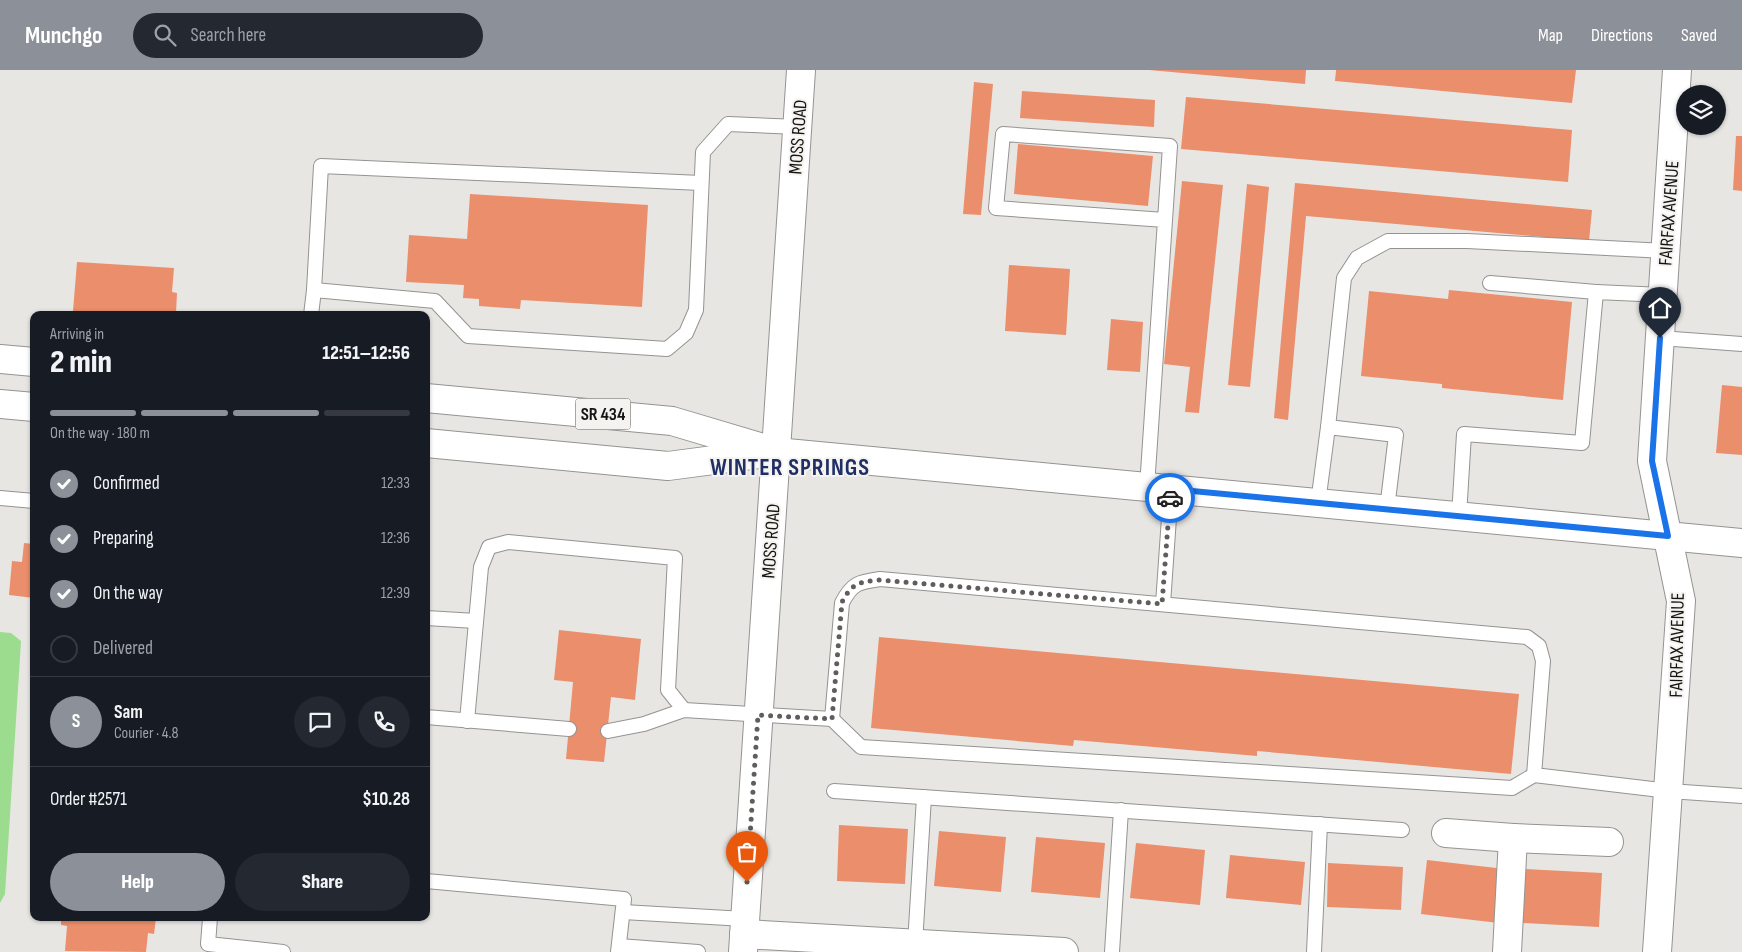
<!DOCTYPE html>
<meta charset="utf-8">
<style>
:root{--surface:#171b24;--page:#242831;--text:#f1f3f6;--muted:#9ea1a6;--line:#363941;--accent:#8c9099}
body{margin:0;font-family:"Sofia Sans Condensed",sans-serif;background:var(--page);color:var(--text);height:100vh;display:flex;flex-direction:column;font-size:19px;white-space:nowrap}
*{box-sizing:border-box;margin:0}
p{font-size:16px;color:var(--muted)}
.icon{flex:none;width:28px;height:28px;fill:none;stroke:currentColor;stroke-width:2;stroke-linecap:round;stroke-linejoin:round}
.map{position:relative;flex:1;overflow:hidden}
.sheet{position:absolute;left:30px;top:241px;width:400px;height:610px;display:flex;flex-direction:column;background:var(--surface);border-radius:10px;box-shadow:0 1px 4px #0004}
.sheet>*{flex:none}
.tools{position:absolute;left:1676px;top:15px;display:grid;gap:10px}
.tools a{display:grid;place-items:center;width:50px;height:50px;border-radius:50%;background:var(--surface);box-shadow:0 1px 4px #0004;font-size:25px}
.pin{position:absolute;display:grid;place-items:center;width:42px;height:42px;color:#fff;margin:-51px -21px;border-radius:50% 50% 50% 0;rotate:-45deg;box-shadow:0 0 5px #0007}
.pin .icon{rotate:45deg}
.courier{position:absolute;display:grid;place-items:center;width:50px;height:50px;margin:-25px;border:4px solid #1a73e8;border-radius:50%;background:#fff;color:#222;box-shadow:0 1px 6px #0007}
.summary em{font-style:normal;font-weight:800}
.summary div{display:flex;flex-direction:column-reverse}
.summary{display:flex;align-items:center;justify-content:space-between;height:85px;padding:0 20px}
h1{font-size:32px;font-weight:800;line-height:38px}
.bar{display:grid;grid-template-columns:repeat(4,1fr);gap:8px 5px;align-content:center;height:60px;padding:0 20px}
.bar i{height:6px;border-radius:4px;background:var(--line)}
.bar .active{background:var(--accent)}
.bar p{grid-column:span 4}
.line{display:flex;align-items:center;gap:12px;padding:0 20px;border-top:1px solid var(--line)}
.line div{flex:1}
.round{display:grid;place-items:center;flex:none;width:52px;height:52px;border-radius:26px;background:var(--page)}
ol{padding:0 20px;list-style:none}
li{display:flex;align-items:center;gap:15px;height:55px}
li p{margin-inline-start:auto}
li .icon{padding:5px;border-radius:50%;background:var(--accent);color:#fff;stroke-width:4}
li:last-child{color:var(--muted)}
li i{width:28px;height:28px;border:2px solid var(--line);border-radius:50%}
.cta{display:flex;gap:10px;margin-top:auto;padding:10px 20px}
.cta a{flex:1;height:58px;border-radius:30px;background:var(--accent);color:#fff;font-size:20px;font-weight:800;line-height:58px;text-align:center}
.cta a+a{background:var(--page);color:var(--text)}
header{display:flex;align-items:center;gap:30px;box-sizing:border-box;height:70px;padding:0 25px;background:var(--accent);color:#fff}
header strong{font-size:24px}
nav{display:flex;gap:28px;margin-inline-start:auto;font-size:18px}
.search{width:350px;height:45px;background:var(--page);display:flex;align-items:center;gap:12px;box-sizing:border-box;padding:0 18px;border-radius:28px;color:var(--muted);font-size:19px}
.map>svg:first-child{display:block}
.water{fill:#9bdc8e}
.building{fill:#eb8e6b}
.lines{fill:none;stroke-linecap:round;stroke-linejoin:round}
.service-casing{stroke:#959391;stroke-width:16}
.minor-casing{stroke:#959391;stroke-width:30}
.tertiary-casing{stroke:#959391;stroke-width:30}
.primary-casing{stroke:#959391;stroke-width:30}
.service{stroke:#fff;stroke-width:14}
.minor{stroke:#fff;stroke-width:28}
.tertiary{stroke:#fff;stroke-width:28}
.primary{stroke:#fff;stroke-width:28}
.done{stroke:#605e5c;stroke-width:5;stroke-dasharray:0 9}
.route{stroke:#1a73e8;stroke-width:6}
.labels{text-anchor:middle;stroke-width:4;stroke-linejoin:round;paint-order:stroke}
.shield{fill:#f5f3f0;stroke:#595856;stroke-width:1}
.shield-label{font-size:18px;font-weight:bold;fill:#161514}
.street-label{font-size:19px;fill:#161514;stroke:#f5f3f0}
.district-label{font-size:24px;font-weight:bold;letter-spacing:1px;fill:#202e66;stroke:#f5f3f0}
</style>
<header>
<strong>Munchgo</strong>
<div class="search"><svg class="icon" aria-label="search" viewBox="0 0 24 24"><circle cx="10" cy="10" r="6"/><path d="M15 15l6 6"/></svg>Search here</div>
<nav><a>Map</a><a>Directions</a><a>Saved</a></nav>
</header>
<div class="map">
<svg width="1742" height="882" viewBox="0 0 1742 882">
<rect width="100%" height="100%" fill="#e8e6e3"/>
<path class="water" d="M0 562 11 563 21 571 5 824 0 833Z"/>
<g class="building">
<path d="M1149 0H1306L1305 14Z"/>
<path d="M1336 0H1576L1572 33 1335 11Z"/>
<path d="M974 12 993 14 981 145 963 144Z"/>
<path d="M1022 21 1155 30 1154 57 1020 48Z"/>
<path d="M1186 27 1572 60 1568 112 1181 79Z"/>
<path d="M1736 66H1742V121L1733 120Z"/>
<path d="M1018 74 1153 86 1148 136 1014 124Z"/>
<path d="M1182 111 1223 115 1199 343 1185 342 1190 297 1164 294Z"/>
<path d="M1295 113 1592 140 1589 171 1306 146 1288 350 1274 348Z"/>
<path d="M1247 114 1269 117 1250 317 1228 315Z"/>
<path d="M470 124 648 135 642 237 521 230 520 239 479 236V229L463 228 464 215 406 212 409 165 467 169Z"/>
<path d="M77 192 174 198 172 222 177 223 176 243 126 245 73 241Z"/>
<path d="M1009 195 1070 199 1066 265 1005 261Z"/>
<path d="M1449 220 1572 232 1563 330 1442 318V314L1361 306 1369 221 1448 229Z"/>
<path d="M1111 249 1143 252 1140 302 1107 300Z"/>
<path d="M1722 315 1742 317V385L1716 383Z"/>
<path d="M24 473 34 474V528L9 525 12 491 22 492Z"/>
<path d="M559 560 641 569 635 630 611 627 604 692 566 689 573 612 554 610Z"/>
<path d="M879 567 1519 624 1511 704 1257 681V686L1074 670 1073 676 871 658Z"/>
<path d="M839 755 908 759 905 814 837 811Z"/>
<path d="M939 761 1006 767 1001 822 934 816Z"/>
<path d="M1036 767 1105 773 1100 828 1031 822Z"/>
<path d="M1136 773 1205 780 1200 835 1130 828Z"/>
<path d="M1230 785 1305 792 1301 835 1226 828Z"/>
<path d="M1427 790 1505 799 1499 853 1421 844Z"/>
<path d="M1328 793 1403 797 1401 840 1327 837Z"/>
<path d="M1525 799 1602 803 1599 857 1522 853Z"/>
<path d="M61 848H156L154 864 148 863 146 882 65 881 67 856 61 855Z"/>
</g>
<g class="lines">
<defs>
<g id="service">
<path d="M1490 213 1596 222"/>
<path d="M314 220 321 96 701 113"/>
<path d="M311 245 314 220 435 231 468 266 667 279 686 263 696 240 703 82 728 54 798 57"/>
<path d="M1660 268 1742 274"/>
<path d="M1328 357 1344 208 1357 188 1388 171H1467L1666 181"/>
<path d="M1147 417 1170 76 1003 64 996 138 1165 150"/>
<path d="M0 428 34 431"/>
<path d="M1318 433 1328 357 1396 365 1387 439"/>
<path d="M1459 446 1464 364 1582 373 1596 222 1663 225"/>
<path d="M1163 534 1171 419"/>
<path d="M426 548 476 551"/>
<path d="M426 647 569 659"/>
<path d="M832 649 861 677 1512 718 1534 705"/>
<path d="M467 651 481 497 489 477 508 472 675 488 668 620 684 640"/>
<path d="M608 661 644 654 684 640 832 649 842 533C852 513 859 512 880 509L1527 567 1539 576 1543 591 1534 705 1669 721 1742 726"/>
<path d="M834 721 1402 760"/>
<path d="M426 811 624 829 618 882"/>
<path d="M623 842 745 849"/>
<path d="M210 848 208 874 283 882"/>
<path d="M915 874 924 727"/>
<path d="M619 876 698 882"/>
<path d="M1112 882 1121 740"/>
<path d="M1314 882 1320 754"/>
</g>
<g id="minor">
<path d="M1446 763 1513 768 1507 882"/>
<path d="M1513 768 1609 772"/>
<path d="M744 864 1064 882"/>
<path d="M1657 882 1681 531 1652 391 1677 0"/>
</g>
<path id="tertiary" d="M743 882 801 0"/>
<g id="primary">
<path d="M0 289 34 292"/>
<path d="M426 328 672 351 776 382 1742 473"/>
<path d="M0 334 34 337"/>
<path d="M426 373 668 396 767 383"/>
</g>
</defs>
<use href="#service" class="service-casing"/>
<use href="#minor" class="minor-casing"/>
<use href="#tertiary" class="tertiary-casing"/>
<use href="#primary" class="primary-casing"/>
<use href="#service" class="service"/>
<use href="#minor" class="minor"/>
<use href="#tertiary" class="tertiary"/>
<use href="#primary" class="primary"/>
</g>
<g class="lines">
<path class="done" d="M747 812 758 645 832 649 842 532C852 513 859 512 880 510L1162 534 1170 428"/>
<path class="route" d="M1170 428 1171 419 1668 466 1652 391 1660 268"/>
</g>
<g class="labels">
<rect class="shield" x="575.5" y="328.5" width="55" height="31" rx="4"/>
<g class="shield-label">
<text x="603" y="350">SR 434</text>
</g>
<g class="street-label">
<text transform="translate(797 67) rotate(-86)" y="7">MOSS ROAD</text>
<text transform="translate(1668 143) rotate(-86)" y="7">FAIRFAX AVENUE</text>
<text transform="translate(770 471) rotate(-86)" y="7">MOSS ROAD</text>
<text transform="translate(1676 575) rotate(-89)" y="7">FAIRFAX AVENUE</text>
</g>
<g class="district-label">
<text x="790" y="405">WINTER SPRINGS</text>
</g>
</g>
</svg>
<div class="tools">
<a><svg class="icon" aria-label="layers" viewBox="0 0 24 24"><path d="M12 4l9 5-9 5-9-5zM3 14l9 5 9-5"/></svg></a>
</div>
<div class="pin" style="left:747px;top:812px;background:#ea580c"><svg class="icon" aria-label="bag" viewBox="0 0 24 24"><path d="M5 8h14l-1 12H6zM9 8a3 3 0 0 1 6 0"/></svg></div>
<div class="pin" style="left:1660px;top:268px;background:#1f2937"><svg class="icon" aria-label="home" viewBox="0 0 24 24"><path d="M3 11l9-7 9 7M6 9v11h12V9"/></svg></div>
<div class="courier" style="left:1170px;top:428px"><svg class="icon" aria-label="car" viewBox="0 0 24 24"><path d="M5 17H2v-5l4-1 3-4h7l3 4 3 1v5h-3M9 17h6M6 11h13"/><circle cx="7" cy="17" r="2"/><circle cx="17" cy="17" r="2"/></svg></div>
<section class="sheet">
<div class="summary"><div><h1>2 min</h1><p>Arriving in</p></div><em>12:51–12:56</em></div>
<div class="bar"><i class="active"></i><i class="active"></i><i class="active"></i><i></i><p>On the way · 180 m</p></div>
<ol>
<li><svg class="icon" aria-label="check" viewBox="0 0 24 24"><path d="M5 12l5 5 9-10"/></svg>Confirmed<p>12:33</p></li>
<li><svg class="icon" aria-label="check" viewBox="0 0 24 24"><path d="M5 12l5 5 9-10"/></svg>Preparing<p>12:36</p></li>
<li><svg class="icon" aria-label="check" viewBox="0 0 24 24"><path d="M5 12l5 5 9-10"/></svg>On the way<p>12:39</p></li>
<li><i></i>Delivered</li>
</ol>
<div class="line" style="height:90px"><b class="round" style="background:var(--accent);color:#fff">S</b><div><b>Sam</b><p>Courier · 4.8</p></div><a class="round"><svg class="icon" aria-label="chat" viewBox="0 0 24 24"><path d="M4 5h16v11H9l-5 4z"/></svg></a><a class="round"><svg class="icon" aria-label="phone" viewBox="0 0 24 24"><path d="M5 4h4l2 5-3 2q2 4 5 5l2-3 5 2v4C11 20 4 13 5 4z"/></svg></a></div>
<div class="line" style="height:65px"><div>Order #2571</div><b>$10.28</b></div>
<div class="cta"><a>Help</a><a>Share</a></div>
</section>
</div>
